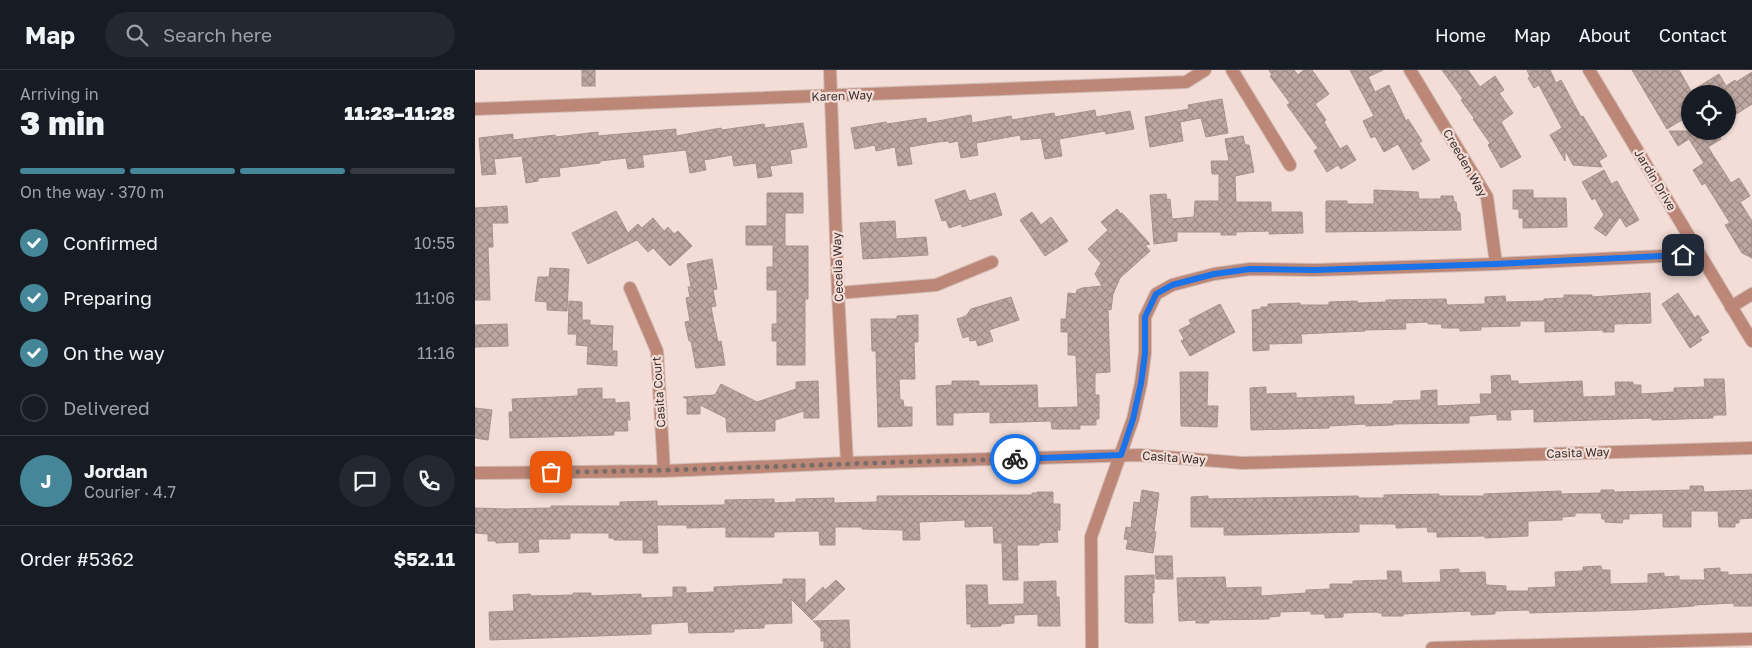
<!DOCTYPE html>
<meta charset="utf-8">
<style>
:root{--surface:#171b24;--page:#242831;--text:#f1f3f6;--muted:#9ea1a6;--line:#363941;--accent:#458799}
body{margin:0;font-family:"Golos Text",sans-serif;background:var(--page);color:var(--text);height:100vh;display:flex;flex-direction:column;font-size:19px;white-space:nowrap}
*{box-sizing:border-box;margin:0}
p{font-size:16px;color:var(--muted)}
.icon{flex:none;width:28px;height:28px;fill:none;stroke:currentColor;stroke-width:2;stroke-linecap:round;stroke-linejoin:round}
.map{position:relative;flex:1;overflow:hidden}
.details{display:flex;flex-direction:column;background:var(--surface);width:475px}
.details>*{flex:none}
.controls{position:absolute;left:1206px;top:15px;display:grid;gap:10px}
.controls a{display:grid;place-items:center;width:55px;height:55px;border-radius:50%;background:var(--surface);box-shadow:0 1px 4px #0004;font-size:25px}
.pin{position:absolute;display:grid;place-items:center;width:42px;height:42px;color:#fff;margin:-21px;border-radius:10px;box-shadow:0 2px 8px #0006}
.courier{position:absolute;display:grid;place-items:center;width:50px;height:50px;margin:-25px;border:4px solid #1a73e8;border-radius:50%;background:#fff;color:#222;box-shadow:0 1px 6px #0007}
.overview em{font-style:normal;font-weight:800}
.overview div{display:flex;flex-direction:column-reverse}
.overview{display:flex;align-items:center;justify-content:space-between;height:85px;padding:0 20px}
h1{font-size:32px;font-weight:800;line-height:38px}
.bar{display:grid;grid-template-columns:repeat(4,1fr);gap:8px 5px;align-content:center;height:60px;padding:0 20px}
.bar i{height:6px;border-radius:4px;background:var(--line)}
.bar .selected{background:var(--accent)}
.bar p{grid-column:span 4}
.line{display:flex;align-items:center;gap:12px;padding:0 20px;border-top:1px solid var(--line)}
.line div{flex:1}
.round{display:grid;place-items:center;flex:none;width:52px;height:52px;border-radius:26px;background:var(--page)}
ol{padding:0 20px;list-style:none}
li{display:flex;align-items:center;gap:15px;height:55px}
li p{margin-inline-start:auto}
li .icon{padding:5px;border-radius:50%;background:var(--accent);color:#fff;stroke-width:4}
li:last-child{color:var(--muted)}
li i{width:28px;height:28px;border:2px solid var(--line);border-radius:50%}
header{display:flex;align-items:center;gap:30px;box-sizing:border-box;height:70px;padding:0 25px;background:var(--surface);border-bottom:1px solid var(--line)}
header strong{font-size:24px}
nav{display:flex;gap:28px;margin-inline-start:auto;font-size:18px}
.search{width:350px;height:45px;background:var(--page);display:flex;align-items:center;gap:12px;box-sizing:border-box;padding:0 18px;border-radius:28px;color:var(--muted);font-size:19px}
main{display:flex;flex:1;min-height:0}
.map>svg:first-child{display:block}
.building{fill:url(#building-cross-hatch);stroke:#a8928c}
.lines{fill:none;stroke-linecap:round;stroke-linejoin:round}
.minor-casing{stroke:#cfbab4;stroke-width:14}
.minor{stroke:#bd8777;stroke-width:12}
.done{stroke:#7a6d69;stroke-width:5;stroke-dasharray:0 9}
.route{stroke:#1a73e8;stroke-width:6}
.labels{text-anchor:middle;stroke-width:4.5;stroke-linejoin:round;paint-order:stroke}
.street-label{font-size:12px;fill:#39302e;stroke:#f4ddd6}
</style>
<header>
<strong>Map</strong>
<div class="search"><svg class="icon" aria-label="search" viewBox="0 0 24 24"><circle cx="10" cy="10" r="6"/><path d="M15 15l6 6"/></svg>Search here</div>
<nav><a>Home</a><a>Map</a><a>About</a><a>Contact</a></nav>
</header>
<main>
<section class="details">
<div class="overview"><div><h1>3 min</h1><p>Arriving in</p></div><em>11:23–11:28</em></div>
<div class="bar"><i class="selected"></i><i class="selected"></i><i class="selected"></i><i></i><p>On the way · 370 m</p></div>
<ol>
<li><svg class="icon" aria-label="check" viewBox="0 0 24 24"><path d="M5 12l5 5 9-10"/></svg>Confirmed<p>10:55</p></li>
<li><svg class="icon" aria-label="check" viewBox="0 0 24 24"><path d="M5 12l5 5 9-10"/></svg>Preparing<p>11:06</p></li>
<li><svg class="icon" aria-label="check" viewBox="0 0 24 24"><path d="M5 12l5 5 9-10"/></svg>On the way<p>11:16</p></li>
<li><i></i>Delivered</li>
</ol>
<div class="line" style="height:90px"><b class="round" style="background:var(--accent);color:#fff">J</b><div><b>Jordan</b><p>Courier · 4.7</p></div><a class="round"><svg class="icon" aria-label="chat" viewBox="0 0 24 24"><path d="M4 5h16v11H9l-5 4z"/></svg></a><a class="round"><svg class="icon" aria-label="phone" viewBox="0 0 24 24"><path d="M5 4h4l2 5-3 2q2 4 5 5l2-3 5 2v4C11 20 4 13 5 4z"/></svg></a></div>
<div class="line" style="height:65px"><div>Order #5362</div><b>$52.11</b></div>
</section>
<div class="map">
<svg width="1277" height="578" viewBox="0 0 1277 578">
<defs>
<pattern id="building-cross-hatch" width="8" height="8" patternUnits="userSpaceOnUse" patternTransform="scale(1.25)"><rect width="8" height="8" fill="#bea8a1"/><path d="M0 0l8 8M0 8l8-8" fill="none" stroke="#9b8984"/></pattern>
</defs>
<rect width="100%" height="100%" fill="#f4ddd6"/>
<g class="building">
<rect x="107" y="0" width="13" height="16"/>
<path d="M794 0H819L823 5 829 0H837L854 24 840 34 851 50 849 52 865 79 872 75 881 90 866 99 863 95 852 102 839 81 843 78 812 35 815 33 795 6 797 5Z"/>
<path d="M875 0H908L893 7 900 22 914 15 931 51 933 49 947 71 944 73 955 90 938 100 923 74 909 82 900 66 896 68 888 51 899 46Z"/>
<path d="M967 0H993L1005 17 1020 6 1029 20 1024 23 1038 43 1026 52 1046 87 1026 98 1013 75 1015 73 998 49 999 48 986 30 988 29Z"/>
<path d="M1052 0H1075L1081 13 1086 10 1106 47 1108 46 1132 86 1124 91 1127 97 1098 95 1090 80V91L1075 65 1087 58 1064 15 1059 18 1053 8 1055 7Z"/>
<path d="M1157 0H1204L1215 19V22L1244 4 1251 16 1260 10 1261 12 1277 2V34L1252 50V24H1215V45L1192 59Z"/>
<path d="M747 29 753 63 731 67 726 48 705 52 708 71 675 77 670 47 714 39 713 35Z"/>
<path d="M620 40 621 47 655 41 659 59 631 64 630 61 584 69 587 86 570 89 566 68 546 70 545 65 501 73 503 85 486 88 483 71 474 73V71L463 72 434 77 437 94 423 96 420 77 401 81 400 75 380 79 376 58 411 52 412 54 451 48 452 53 496 45 497 53 536 46 537 50 579 43 580 47Z"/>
<path d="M328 53 332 77 315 80 317 93 295 96 297 106 283 108 281 93 259 96 257 85 229 90 231 100 215 103 211 80 167 85 169 97 153 99 151 88 125 91V93L84 98 85 106 63 108V111L51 113 47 86 19 89 21 104 7 105 4 68 38 64V70L80 65 81 67 123 62V66L201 59V66L246 58 247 60 289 54 290 58Z"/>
<path d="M1194 61H1241L1246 69 1233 77 1256 113 1264 108 1275 126 1265 132 1277 151V188L1267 183 1250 155 1255 153 1230 113 1227 115 1218 100 1229 93 1214 69 1203 76Z"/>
<path d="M768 66 770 75H774L779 102 760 106 761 132H796V142H827L828 163 794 164V161L761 162V165H746V162H702V171L679 174 675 125 691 124 692 130 695 129 697 149 719 147 720 131H744V104H737L736 91H754L750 69Z"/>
<path d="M1129 100 1136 114 1142 111 1164 150 1151 157 1145 147 1131 166 1119 158 1129 145 1120 128 1117 130 1107 112Z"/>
<path d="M490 120 494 131 520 123 527 145 487 157 486 154 474 158 471 150 467 151 460 130Z"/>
<path d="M899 120 943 122 944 129H966V126H978L979 132H981L982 141 985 143 986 160 851 162V131H872V134H899Z"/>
<path d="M1038 120H1058V128H1091L1092 157 1048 158V148H1044V139H1038Z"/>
<path d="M292 123H328V143H310V176H333V229H330V295H302V271H297V254H302V220H292V197H298V175H271V156H292Z"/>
<path d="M32 136 33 153H17L18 177H13L15 230H0V138Z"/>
<path d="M642 139 646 144 647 143 675 174 670 175 675 181 645 208 638 224 636 240 633 239 635 302 620 303V325H624V349H621V355H605V359H577L576 351 515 353V342L478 343V355H462L461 316 477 315V311H504V316L562 315 563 338 603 337 601 285H593V262H586V249H591L593 223 601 224 602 220 607 218 627 216 620 204 626 193 613 179 633 160 626 152Z"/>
<path d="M141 141 153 163 163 154 167 158 178 148 189 161 193 157 199 164 203 161 217 176 195 196 178 178 173 182 162 170 113 194 97 163Z"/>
<path d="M557 142 566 155 576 147 593 171 570 186 545 150Z"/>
<path d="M420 151 421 169 451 167 453 185 388 189 385 153Z"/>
<path d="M237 189 242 219 238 220 241 236 236 237 243 272 246 271 250 295 221 298 216 271H214L210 252 215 251 211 228 215 227 213 217H216L212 194Z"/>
<path d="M75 198 94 199 92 241 72 240V232L60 231 63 207H74Z"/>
<path d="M1175 223 1176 253 1139 254V262H1128V260L1070 262V251H1045V256L1006 257V260L985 261V258H967L966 254H953V252L930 253 931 259 889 260 890 261 826 264 827 273 794 274V280L778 281 777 240 786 239V237H793V234L825 233V235H854V232L882 231 883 233 911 232V230L971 229 972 235 1010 234V227L1030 226 1031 232 1069 231V229L1089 228V225H1117V227Z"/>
<path d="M1203 223 1220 248 1223 245 1234 262 1225 267 1227 270 1215 278 1187 234Z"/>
<path d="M536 227 544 250 514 260 518 271 503 276 501 270 495 271 494 266 488 268 482 249 491 246 496 239Z"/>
<path d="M94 231 107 232V250H115V255L138 256 137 281H142V296L112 294 113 276 101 275 102 264H93Z"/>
<path d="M745 234 760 262 715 286 706 271 709 269 704 260 716 254 714 250Z"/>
<path d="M443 245V272H439L440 309H424L425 330H428L429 337H437V356L403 357 401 281H397L396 249H422V246Z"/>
<path d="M32 254 33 276 0 277V255Z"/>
<path d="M705 302H733L732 336H743L742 357 706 356Z"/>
<path d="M1035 305 1036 311H1043V314L1107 311 1108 327 1141 326 1140 312H1158V315H1166V324L1199 322V318L1230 317 1229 309H1249L1251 345H1238V348L1177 350V348L1059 352V339L1035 340 1036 350H1022V344L994 346V353L918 354V355L891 356V354L854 356V358L776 360 775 318 791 317V324L821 323V328L879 326V335L918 334V331L946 330V321L962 320V336L1006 334 1005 324H1017L1016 306Z"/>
<path d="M343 311 344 348H329V341L300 350V361L252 362 251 348 225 335V344H212V329L208 327 240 325 246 314 282 332 321 319V312Z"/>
<path d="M127 318V329H140V333L154 332 155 350H152L153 361H139V365L35 368 34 342H38L37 329 103 326V319Z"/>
<path d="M0 338 17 340 13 370 0 368Z"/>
<path d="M1215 416H1228L1229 422 1277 420V448L1264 449V453H1260V457H1244L1243 441H1216V457H1188V443L1154 444V449H1148L1147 453 1130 452V449H1127L1126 443H1100V446L1087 447V450L1053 451V466L1010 468V466L962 467V462H953L952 457 921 458V454H884V462L763 465H749V457H716V427L733 426V429L883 426 884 428H909V425L964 424V426H1009V424L1086 421V424L1126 423V420H1139V422L1215 420Z"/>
<path d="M667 420 684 423 679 461 681 462 678 483 651 479 653 470 649 469 651 457 656 458 659 432 665 433Z"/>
<path d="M562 422H578V434H585V460H582L583 472 564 473V475H542L543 510H528L527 473H519L518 456 490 457V450L444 452 445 470H428V460L387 459V457H360V475H345L344 461 299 462V467H251V457L212 458V455H182L183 483H168V470H139V468H134V463H95V469H63L64 482 44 483V472L21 473V471H13V464L0 463V438L30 439 76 438V436H145V432L182 431V436L250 435V430L299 429V433L321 432V429L359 428V433L402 432V426L557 425V423H562Z"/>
<path d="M680 486H697L698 509H681Z"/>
<path d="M1126 496 1127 500H1135V514L1173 513V504L1189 503V507L1204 506V510H1230L1229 499 1245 498V502H1253V505L1277 504V536H1259V533L1219 535V536L1159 540 1055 543 1054 540 1020 541V544L996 545V541L928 544V546H907V543H903V542L868 543V547L850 548V544H836V541L805 542V546L794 547V549L734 550V553H721V550L704 551 702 508 750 507 751 518 786 517V526L831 523V520L855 519V514H878V511L913 510 912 501H926L927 513 966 512 965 500 984 499V503L1010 502 1011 515 1031 516V521H1054L1053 518 1081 517 1080 502 1108 501V497Z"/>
<path d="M679 505V523H677L678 553H653V552H650V506Z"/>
<path d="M308 509H330V534L348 517 350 520 361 510 370 519 337 550 316 529 317 553 289 554V558L259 559V562L214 563 213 552 176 554V564L15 570 14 542 39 541 38 525 55 524 56 526 98 525V523H116V526L166 524V528L198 527V517H211V523L239 522V517L308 514Z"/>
<path d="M581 511V527H584L585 556H563V544L539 545V553L526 554V556L496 557V554H492L491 515H512L513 535 549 534V512Z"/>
<path d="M374 550 375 578H349V571H346V559L338 551Z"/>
</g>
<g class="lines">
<defs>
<g id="minor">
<path d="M355 0 363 223 372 393"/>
<path d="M757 0 815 95"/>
<path d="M935 0 1012 127 1021 194"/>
<path d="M1114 0 1277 271"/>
<path d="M0 39 711 12 730 0"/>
<path d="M155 218 182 281 189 401"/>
<path d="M363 223 461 215 517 192"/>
<path d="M1256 237 1277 224"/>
<path d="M0 403 189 401 372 393 665 385 768 393 1277 378"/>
<path d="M617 578 616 467 658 349 666 313 670 283V247L681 224 697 215 739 204 775 199 840 200 1021 194 1208 185 1220 178"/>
<path d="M957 578 1277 569"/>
</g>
</defs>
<use href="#minor" class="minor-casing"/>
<use href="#minor" class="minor"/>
</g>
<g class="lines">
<path class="done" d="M76 402C230 401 385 392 540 389"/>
<path class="route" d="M540 389 646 385 658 349 666 313 670 284V247L681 224 697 215 739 204 775 199 840 200 1020 194 1208 185"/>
</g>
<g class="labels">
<g class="street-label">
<text transform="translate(367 26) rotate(-2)" y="4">Karen Way</text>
<text transform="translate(990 93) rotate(60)" y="4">Creeden Way</text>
<text transform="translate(1180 110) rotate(59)" y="4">Jardin Drive</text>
<text transform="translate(363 197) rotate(-92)" y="4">Cecelia Way</text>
<text transform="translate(184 322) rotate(-94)" y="4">Casita Court</text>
<text transform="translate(1103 383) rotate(-2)" y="4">Casita Way</text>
<text transform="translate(699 388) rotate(4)" y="4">Casita Way</text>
</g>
</g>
</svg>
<div class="controls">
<a><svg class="icon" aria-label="locate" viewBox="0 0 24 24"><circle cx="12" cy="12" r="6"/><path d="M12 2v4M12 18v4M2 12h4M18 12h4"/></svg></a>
</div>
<div class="pin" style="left:76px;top:402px;background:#ea580c"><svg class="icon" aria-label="bag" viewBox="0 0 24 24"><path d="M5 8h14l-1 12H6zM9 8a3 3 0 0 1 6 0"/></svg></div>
<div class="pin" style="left:1208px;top:185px;background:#1f2937"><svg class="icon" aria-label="home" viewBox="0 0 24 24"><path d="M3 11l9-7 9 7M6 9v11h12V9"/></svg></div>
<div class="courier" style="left:540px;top:389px"><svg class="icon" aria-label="bike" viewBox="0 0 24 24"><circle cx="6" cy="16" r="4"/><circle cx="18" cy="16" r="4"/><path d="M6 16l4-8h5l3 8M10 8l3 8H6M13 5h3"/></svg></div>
</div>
</main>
